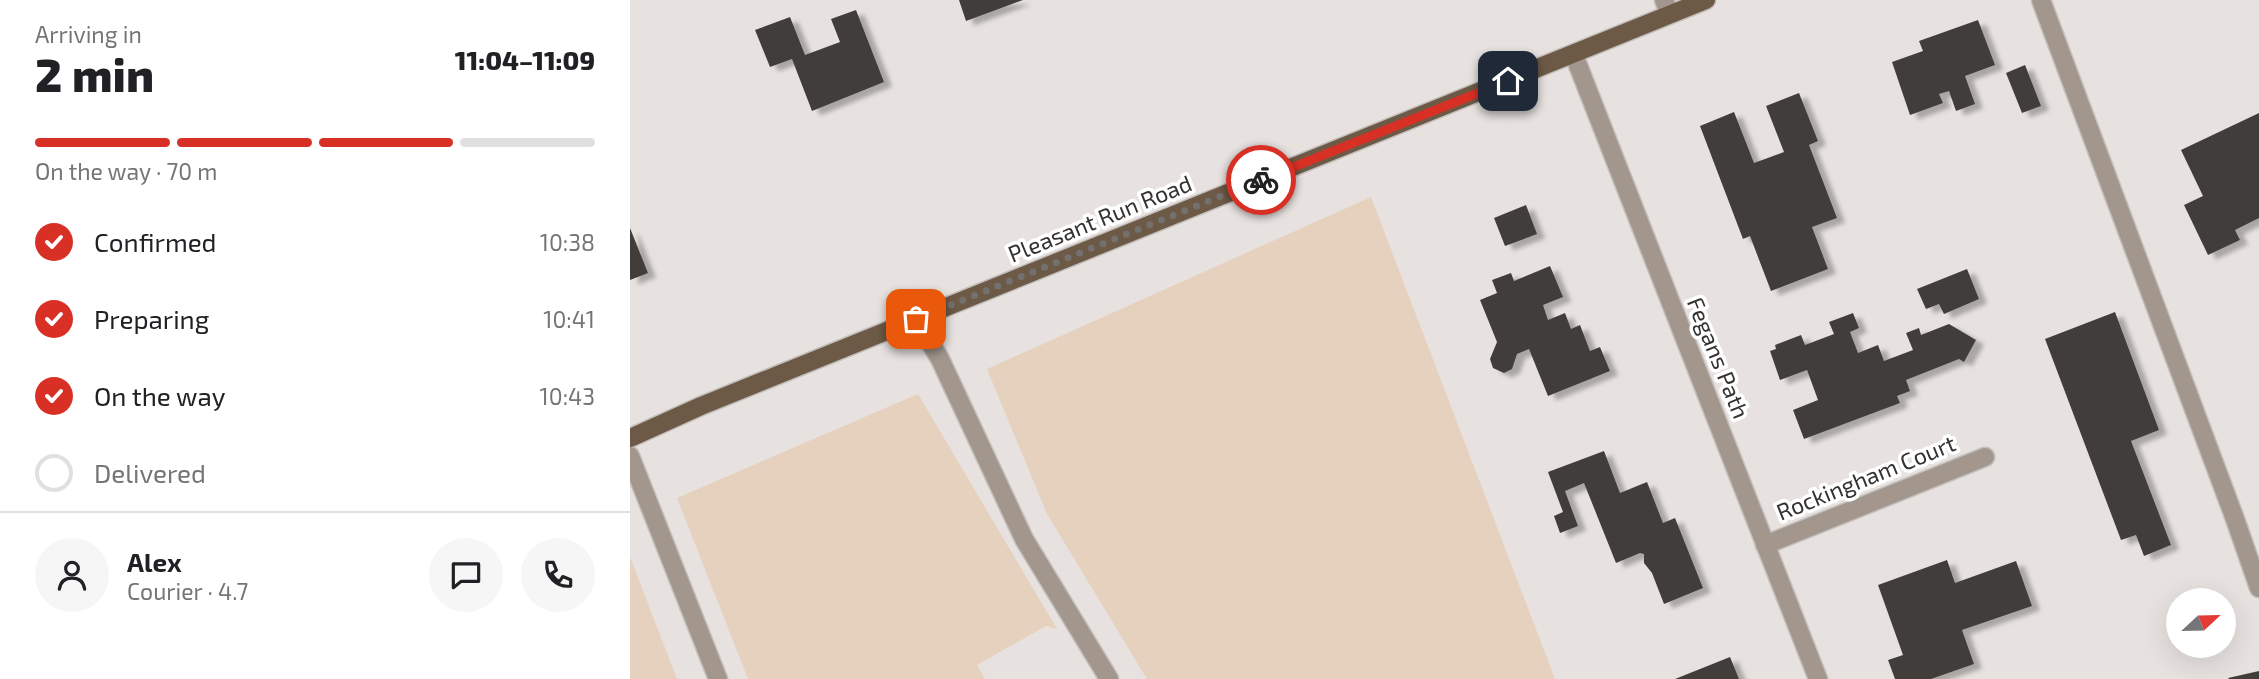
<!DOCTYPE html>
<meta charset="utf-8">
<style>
:root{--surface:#fff;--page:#f6f6f6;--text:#202124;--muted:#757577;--line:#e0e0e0;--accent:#d93025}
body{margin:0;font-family:"Exo 2",sans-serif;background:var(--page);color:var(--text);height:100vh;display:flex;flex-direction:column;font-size:26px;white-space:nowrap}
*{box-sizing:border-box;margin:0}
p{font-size:23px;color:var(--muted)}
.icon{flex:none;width:38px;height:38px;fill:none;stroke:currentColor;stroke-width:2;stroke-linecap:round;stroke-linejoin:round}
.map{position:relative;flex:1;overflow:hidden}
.drawer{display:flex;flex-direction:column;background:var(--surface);width:630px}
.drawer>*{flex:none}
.needle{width:46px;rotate:68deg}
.tools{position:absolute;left:1536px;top:588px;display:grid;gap:14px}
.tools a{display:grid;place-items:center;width:70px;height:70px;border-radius:50%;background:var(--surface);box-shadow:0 7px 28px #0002;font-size:35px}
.pin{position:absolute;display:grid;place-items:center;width:60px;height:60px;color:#fff;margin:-30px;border-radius:14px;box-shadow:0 4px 10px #0006}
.courier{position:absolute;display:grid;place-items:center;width:70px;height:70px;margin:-35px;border:5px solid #d93025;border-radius:50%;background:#fff;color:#222;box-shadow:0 2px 9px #0007}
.overview em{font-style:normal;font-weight:800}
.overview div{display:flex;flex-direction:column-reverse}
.overview{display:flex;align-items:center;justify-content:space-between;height:119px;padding:0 35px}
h1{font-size:46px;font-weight:800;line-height:52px}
.bar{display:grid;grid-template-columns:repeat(4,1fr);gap:10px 7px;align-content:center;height:84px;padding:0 35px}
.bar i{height:9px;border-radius:5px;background:var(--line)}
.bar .active{background:var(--accent)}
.bar p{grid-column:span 4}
.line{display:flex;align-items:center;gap:18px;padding:0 35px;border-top:2px solid var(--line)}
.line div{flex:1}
.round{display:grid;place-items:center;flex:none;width:74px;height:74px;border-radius:37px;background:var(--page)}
ol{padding:0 35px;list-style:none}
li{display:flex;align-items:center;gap:21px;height:77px}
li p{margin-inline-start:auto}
li .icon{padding:7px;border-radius:50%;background:var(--accent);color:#fff;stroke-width:4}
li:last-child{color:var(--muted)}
li i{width:38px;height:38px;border:4px solid var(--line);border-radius:50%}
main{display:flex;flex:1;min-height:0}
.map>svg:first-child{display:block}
.green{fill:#e5d1be}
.building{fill:#413e3b;filter:url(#shadow)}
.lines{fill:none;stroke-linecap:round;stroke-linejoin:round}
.minor-casing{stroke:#c3bfbc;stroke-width:21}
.major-casing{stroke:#c3bfbc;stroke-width:21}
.minor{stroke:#a3978d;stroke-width:18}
.major{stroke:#6c5946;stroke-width:18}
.done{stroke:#73706e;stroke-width:7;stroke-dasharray:0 12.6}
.route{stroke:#d93025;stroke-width:9}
.labels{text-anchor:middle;stroke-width:7;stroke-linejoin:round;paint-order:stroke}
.street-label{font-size:23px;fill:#343231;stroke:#fff}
</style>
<main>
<section class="drawer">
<div class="overview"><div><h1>2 min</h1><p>Arriving in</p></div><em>11:04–11:09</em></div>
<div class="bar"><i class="active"></i><i class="active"></i><i class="active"></i><i></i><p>On the way · 70 m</p></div>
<ol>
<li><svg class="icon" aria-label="check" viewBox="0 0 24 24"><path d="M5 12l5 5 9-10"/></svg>Confirmed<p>10:38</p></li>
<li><svg class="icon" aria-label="check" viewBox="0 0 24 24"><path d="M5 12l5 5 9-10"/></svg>Preparing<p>10:41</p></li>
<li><svg class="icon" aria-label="check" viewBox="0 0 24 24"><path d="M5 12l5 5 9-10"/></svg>On the way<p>10:43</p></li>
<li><i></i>Delivered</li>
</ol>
<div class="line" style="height:126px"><a class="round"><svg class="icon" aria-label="person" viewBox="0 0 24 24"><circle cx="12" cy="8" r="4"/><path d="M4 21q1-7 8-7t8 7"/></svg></a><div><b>Alex</b><p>Courier · 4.7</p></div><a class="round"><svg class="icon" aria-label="chat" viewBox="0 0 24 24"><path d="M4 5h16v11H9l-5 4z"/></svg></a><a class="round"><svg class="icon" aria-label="phone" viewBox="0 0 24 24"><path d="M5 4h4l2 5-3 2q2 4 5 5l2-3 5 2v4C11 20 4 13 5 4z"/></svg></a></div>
</section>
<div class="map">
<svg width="1629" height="679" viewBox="0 0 1629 679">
<defs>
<filter id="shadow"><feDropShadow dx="8" dy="4.5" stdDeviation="2" flood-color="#0004"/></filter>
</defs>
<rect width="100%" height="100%" fill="#e7e2df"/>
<g class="green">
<path d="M741 197 925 679H517L417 514 357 369Z"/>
<path d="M288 394 427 629 416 626 347 665 355 679H118L47 498Z"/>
<path d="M0 557 47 679H0Z"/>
</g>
<g class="building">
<path d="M329 0H393L336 21Z"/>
<path d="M226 10 254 82 182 111 162 59 140 67 125 30 160 17 175 55 210 42 201 19Z"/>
<path d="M1348 20 1365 65 1335 76 1345 104 1326 111 1319 91 1309 94 1313 103 1280 115 1262 62 1293 51 1289 41Z"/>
<path d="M1395 65 1411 106 1392 113 1376 73Z"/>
<path d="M1169 93 1188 141 1179 145 1207 218 1182 227 1198 269 1141 291 1120 236 1113 239 1070 126 1104 112 1124 163 1154 152 1136 106Z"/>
<path d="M1629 113V218L1605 230 1610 240 1578 255 1554 205 1573 196 1551 150Z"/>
<path d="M896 205 907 234 875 246 864 218Z"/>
<path d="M0 228 18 273 0 280Z"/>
<path d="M920 266 933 297 913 305 918 320 935 313 941 329 950 325 960 351 970 347 980 371 918 396 899 349 887 354 882 369 874 373 863 368 860 359 867 342 850 300 867 293 862 280 881 273 884 281Z"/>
<path d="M1337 269 1349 299 1314 314 1309 304 1296 309 1287 289Z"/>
<path d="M1485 312 1529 430 1501 441 1541 545 1514 556 1506 535 1491 540 1415 339Z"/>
<path d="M1223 313 1229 328 1220 332 1228 353 1248 345 1254 361 1283 350 1276 333 1289 328 1291 335 1319 324 1346 340 1334 362 1329 359 1276 380 1280 391 1267 396 1270 403 1174 439 1163 410 1188 400 1177 370 1150 380 1140 351 1146 349 1145 345 1171 335 1175 345 1204 334 1199 322Z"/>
<path d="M974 451 990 493 1017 482 1033 523 1045 518 1073 588 1034 604 1022 573 1014 563V554L1010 553 986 563 954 483 935 491 948 526 930 533 924 516 933 512 918 472Z"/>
<path d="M1317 560 1325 583 1386 561 1402 606 1332 630 1344 664 1301 679H1265L1258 660 1273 655 1248 585Z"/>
<path d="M1100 657 1109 679H1045Z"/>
<path d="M1629 671V679H1599L1598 678Z"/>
</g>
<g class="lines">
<defs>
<g id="minor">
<path d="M1034 0 1040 14"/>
<path d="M1411 0 1605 519 1629 588"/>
<path d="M944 55 1188 679"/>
<path d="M286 319 310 359 394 539 479 679"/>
<path d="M0 456 88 679"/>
<path d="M1135 545 1355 457"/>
</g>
<path id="major" d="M0 438 71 406 1076 0"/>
</defs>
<use href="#minor" class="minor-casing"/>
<use href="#major" class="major-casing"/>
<use href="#minor" class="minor"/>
<use href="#major" class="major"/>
</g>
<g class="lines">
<path class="done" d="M286 319 631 180"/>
<path class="route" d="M631 180 878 81"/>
</g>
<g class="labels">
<g class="street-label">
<text transform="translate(470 219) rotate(-22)" y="8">Pleasant Run Road</text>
<text transform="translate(1088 358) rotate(68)" y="8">Fegans Path</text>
<text transform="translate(1236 478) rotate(-22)" y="8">Rockingham Court</text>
</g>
</g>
</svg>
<div class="tools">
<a><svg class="needle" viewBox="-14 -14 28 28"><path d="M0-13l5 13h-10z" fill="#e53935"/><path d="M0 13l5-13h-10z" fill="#757577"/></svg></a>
</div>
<div class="pin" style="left:286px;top:319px;background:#ea580c"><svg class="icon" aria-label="bag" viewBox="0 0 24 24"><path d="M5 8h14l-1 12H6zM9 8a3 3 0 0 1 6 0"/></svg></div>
<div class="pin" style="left:878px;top:81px;background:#1f2937"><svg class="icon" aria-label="home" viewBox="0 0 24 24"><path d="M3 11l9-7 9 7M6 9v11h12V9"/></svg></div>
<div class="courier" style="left:631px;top:180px"><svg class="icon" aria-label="bike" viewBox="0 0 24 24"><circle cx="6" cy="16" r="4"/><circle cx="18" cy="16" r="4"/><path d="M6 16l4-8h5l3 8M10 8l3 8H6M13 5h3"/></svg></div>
</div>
</main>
